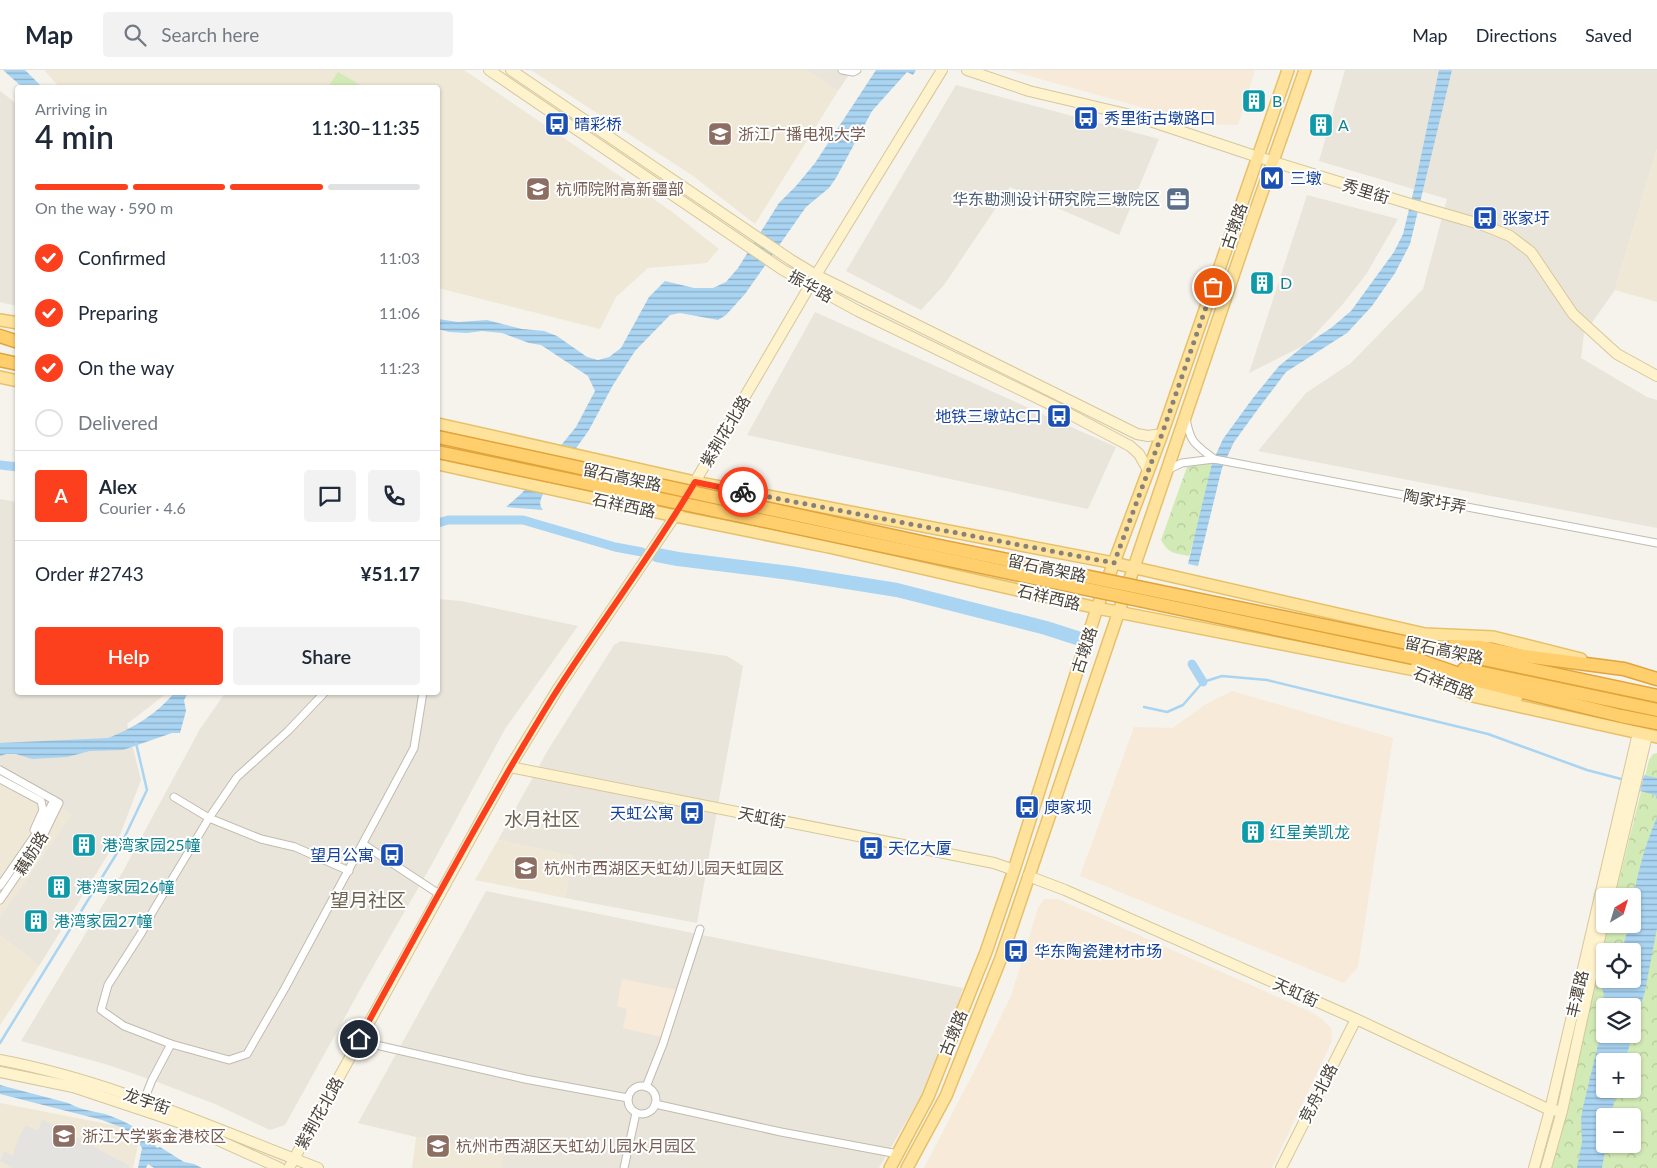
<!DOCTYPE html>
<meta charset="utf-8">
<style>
:root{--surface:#fff;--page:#f2f2f3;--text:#1f2937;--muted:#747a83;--line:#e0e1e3;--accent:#fc3f1d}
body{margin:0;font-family:Lato,"Noto Sans SC",sans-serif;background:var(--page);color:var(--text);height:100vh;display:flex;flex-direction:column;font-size:19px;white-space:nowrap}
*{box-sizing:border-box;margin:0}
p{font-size:16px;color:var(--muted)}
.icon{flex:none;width:28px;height:28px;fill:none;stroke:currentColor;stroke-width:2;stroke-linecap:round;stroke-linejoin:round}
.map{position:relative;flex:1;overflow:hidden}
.details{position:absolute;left:15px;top:15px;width:425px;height:610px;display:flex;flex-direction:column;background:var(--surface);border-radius:5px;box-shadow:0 1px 4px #0004}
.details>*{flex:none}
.needle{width:32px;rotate:38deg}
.buttons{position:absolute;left:1596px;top:818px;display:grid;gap:10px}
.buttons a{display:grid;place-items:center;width:45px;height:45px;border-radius:5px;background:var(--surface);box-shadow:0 1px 4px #0004;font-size:25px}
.pin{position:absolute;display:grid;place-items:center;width:42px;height:42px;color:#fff;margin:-21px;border:2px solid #fff;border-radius:50%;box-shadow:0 1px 5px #0007}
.courier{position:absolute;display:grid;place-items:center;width:50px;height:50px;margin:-25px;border:4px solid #fc3f1d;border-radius:50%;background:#fff;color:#222;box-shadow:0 1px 6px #0007}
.head em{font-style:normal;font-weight:600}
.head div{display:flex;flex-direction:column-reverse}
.head{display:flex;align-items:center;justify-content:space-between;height:85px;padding:0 20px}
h1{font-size:32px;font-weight:600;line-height:38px}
.bar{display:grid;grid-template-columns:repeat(4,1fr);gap:8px 5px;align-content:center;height:60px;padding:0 20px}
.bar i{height:6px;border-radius:4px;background:var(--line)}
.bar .selected{background:var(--accent)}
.bar p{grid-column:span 4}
.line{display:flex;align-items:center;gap:12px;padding:0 20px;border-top:1px solid var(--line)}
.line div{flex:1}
.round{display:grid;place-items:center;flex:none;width:52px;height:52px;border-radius:5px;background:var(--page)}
ol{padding:0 20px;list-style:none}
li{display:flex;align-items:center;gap:15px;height:55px}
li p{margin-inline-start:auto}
li .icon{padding:5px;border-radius:50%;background:var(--accent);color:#fff;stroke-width:4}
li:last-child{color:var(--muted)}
li i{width:28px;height:28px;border:2px solid var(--line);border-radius:50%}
.action{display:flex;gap:10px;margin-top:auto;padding:10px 20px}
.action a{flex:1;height:58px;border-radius:5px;background:var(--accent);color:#fff;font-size:20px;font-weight:600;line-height:58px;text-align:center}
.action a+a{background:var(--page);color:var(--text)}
header{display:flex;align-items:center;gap:30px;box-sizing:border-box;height:70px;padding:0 25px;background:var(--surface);border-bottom:1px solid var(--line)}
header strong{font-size:24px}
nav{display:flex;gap:28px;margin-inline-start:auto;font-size:18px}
.search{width:350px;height:45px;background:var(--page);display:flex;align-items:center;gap:12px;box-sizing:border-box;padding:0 18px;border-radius:5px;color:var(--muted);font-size:19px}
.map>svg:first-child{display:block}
.residential{fill:#eae5da}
.commercial{fill:#f7ead8}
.education{fill:#efe8d6}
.forest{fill:url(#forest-crowns);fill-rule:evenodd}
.garden{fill:#d2eab5}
.parking{fill:#e5e3e0}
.water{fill:url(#water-rules)}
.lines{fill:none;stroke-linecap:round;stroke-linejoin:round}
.stream{stroke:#a9d4f2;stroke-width:2.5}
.canal{stroke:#a9d4f2;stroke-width:9}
.river{stroke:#a9d4f2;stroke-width:14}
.street-casing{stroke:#c2bbae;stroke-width:9}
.secondary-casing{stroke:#d6c79b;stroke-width:12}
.primary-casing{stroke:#e6c16a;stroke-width:14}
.highway-casing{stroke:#e0a43c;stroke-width:15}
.street{stroke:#fff;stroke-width:7}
.secondary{stroke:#fff3cd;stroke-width:10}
.primary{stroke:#ffe39c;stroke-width:11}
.highway{stroke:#ffcf6e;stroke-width:12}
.highway-bridge-casing{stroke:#e0a43c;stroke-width:15;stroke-linecap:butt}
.highway-bridge{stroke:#ffcf6e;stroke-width:12}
.done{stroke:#878178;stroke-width:5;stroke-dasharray:0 9}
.route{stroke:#fc3f1d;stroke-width:6}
.labels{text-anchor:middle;stroke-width:4;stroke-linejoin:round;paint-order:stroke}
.culture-label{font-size:16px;fill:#0d838f;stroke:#fff;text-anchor:start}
.transit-label{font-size:16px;fill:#164399;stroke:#fff;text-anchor:start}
.education-label{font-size:16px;fill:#785e54;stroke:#fff;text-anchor:start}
.street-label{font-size:16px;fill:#4b4439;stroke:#fff}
.service-label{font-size:16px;fill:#4e5e75;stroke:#fff;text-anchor:end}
.quarter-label{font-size:19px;fill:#6e6250;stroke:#fff}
</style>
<header>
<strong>Map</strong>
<div class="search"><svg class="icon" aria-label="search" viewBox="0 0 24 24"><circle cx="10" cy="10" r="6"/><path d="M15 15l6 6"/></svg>Search here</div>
<nav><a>Map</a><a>Directions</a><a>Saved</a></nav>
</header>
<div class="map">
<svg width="1657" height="1098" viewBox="0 0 1657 1098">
<defs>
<pattern id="forest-crowns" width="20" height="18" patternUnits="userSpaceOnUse" patternTransform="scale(1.25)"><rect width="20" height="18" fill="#d2eab5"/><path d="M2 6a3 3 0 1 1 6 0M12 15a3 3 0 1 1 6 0" fill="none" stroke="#b6ca9c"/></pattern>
<pattern id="water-rules" width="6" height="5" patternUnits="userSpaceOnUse" patternTransform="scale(1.25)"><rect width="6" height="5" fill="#a9d4f2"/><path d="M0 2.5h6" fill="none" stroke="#8caec5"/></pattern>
</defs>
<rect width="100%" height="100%" fill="#f6f3ec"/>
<g class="residential">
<path d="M806 0H852L838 21Z"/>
<path d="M1345 0H1657V79L1615 220 1584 264 1581 288 1647 327 1657 330V458L1258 381 1306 323 1351 293 1423 219 1447 129 1319 91Z"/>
<path d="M956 15 1159 69 1119 165 1010 117 944 215 921 240 846 201Z"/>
<path d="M0 21 17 34V236L0 232Z"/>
<path d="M1307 125 1398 149 1367 203 1343 234 1305 275 1249 303Z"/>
<path d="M815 242 1116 377 1088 439 747 365Z"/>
<path d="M0 429 17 432 18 622 167 623 127 654 141 710 120 765 39 896 0 865V847L71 745 0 707Z"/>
<path d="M438 529 461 531 578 556 505 659 432 794 366 909 285 1055 270 1060 215 1034 152 1010 105 994 21 971 122 803 200 659 225 623 438 622Z"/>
<path d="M621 571 727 586 743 596 697 853 565 828 573 786 498 770 548 680 614 575Z"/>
<path d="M486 821 963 918 949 962 924 1021 879 1098H500L503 1084 416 1067 358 1053Z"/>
</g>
<g class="commercial">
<path d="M1008 0H1255L1238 55 1202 54Z"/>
<path d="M1232 621 1393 668 1358 897 1344 913 1080 806 1134 657 1173 658 1206 634Z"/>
<path d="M1044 829H1058L1311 942 1321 948 1331 958 1332 971 1272 1098H924L982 986 1011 926 1038 838Z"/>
<path d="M622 909 677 920 661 967 623 958 627 939 617 936Z"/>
</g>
<g class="education">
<path d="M44 0H464L671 141 719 179 707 193 648 198 616 227 600 259 438 218V18H60Z"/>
<path d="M531 0H806L838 21 755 154 693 106Z"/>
<path d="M1657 79V232L1615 220Z"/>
<path d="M0 707 71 745 0 847Z"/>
<path d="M498 770 573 786 565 828 475 810Z"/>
<path d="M0 865 39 896 0 955Z"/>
<path d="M0 1033 118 1056 138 1075 133 1098H0Z"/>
<path d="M416 1067 504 1084 500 1098H412Z"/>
</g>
<g class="forest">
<path d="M1198 392 1212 393 1197 460 1189 486C1174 483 1169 484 1161 470L1187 397Z"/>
<path d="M1657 683V1098H1547L1608 854H1632V826H1615L1649 690 1653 684ZM1605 881H1632V909H1605ZM1605 936H1632V964H1605ZM1605 991H1632V1019H1605ZM1605 1046H1632V1074H1605Z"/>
</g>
<path class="garden" d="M338 2 364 17H328Z"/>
<path class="parking" d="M42 1049 130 1096 128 1098H13L0 1091 4 1081 13 1086 17 1071 26 1055 38 1061Z"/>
<g class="water">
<path d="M3 0H25L42 17H22Z"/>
<path d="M876 0H916L913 5 907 2 872 41 836 108 829 118 806 137 745 224 726 245 718 250 680 243 670 245 635 281 613 315 589 360 542 426C540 432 539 435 543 440L506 437 522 423 576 357 595 321 588 306 541 275 529 273 502 263 482 261 467 263 449 262 438 259V249L458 252 487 250 522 259 544 261 557 266 587 287 598 290 609 287 621 278 649 227 665 211 694 218H713L726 212 738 198 779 133 796 116 815 93Z"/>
<path d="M1439 0H1452L1410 174 1395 203 1372 236 1347 263 1286 302 1258 339 1234 372 1222 398 1198 496 1188 494 1212 393 1223 369 1253 328 1279 296 1305 275 1331 258 1351 241 1394 182 1403 164 1415 115Z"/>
<path d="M174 623H188L184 630 186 641 180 663H172L123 680 90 681 67 687 32 689 16 684H6L0 686V673L108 668C132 659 158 643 174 623Z"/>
<path d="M1644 705 1657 708V729L1655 725 1640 721Z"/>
<path d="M1657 747V858L1645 921 1625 991H1605V1019H1617L1611 1046H1605L1606 1074 1602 1098H1577L1582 1072 1581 1049 1583 1037 1605 946V964H1632V936H1608L1601 916 1605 908 1632 909V881H1622L1629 854H1632C1632 817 1643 781 1657 747Z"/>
<path d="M0 1015 68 1033C81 1040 92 1041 105 1044 123 1050 146 1061 157 1078L160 1077 184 1092 194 1094 202 1098H154L148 1094 146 1098H138L142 1078 135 1067 123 1058 102 1050 0 1024Z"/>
</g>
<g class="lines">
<g class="stream">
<path d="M1144 637 1167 642 1183 635 1203 612 1222 606 1267 610 1488 664 1587 700 1625 710"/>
<path d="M0 973 117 783 147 720 136 673"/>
</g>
<g class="canal">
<path d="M0 395 18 397"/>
<path d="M438 453 448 450H523L615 477 642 482"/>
<path d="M1192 594 1203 612"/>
</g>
<path class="river" d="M657 485 678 489 790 503 897 520 1046 558 1077 568"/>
<defs>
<g id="street">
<path d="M842 0 853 2 857 0"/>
<path d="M1186 348C1190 373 1195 374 1214 389"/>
<path d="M1167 400 1182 393 1214 389 1657 473"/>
<path d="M325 622 288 661 237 707 209 748 153 841 142 862 108 915 101 940 124 956 171 974 229 990 247 984 285 918 414 678 423 622"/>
<path d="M0 700 59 733 41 770 0 830"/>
<path d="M0 709 41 731 43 740 34 760"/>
<path d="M174 727 209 748 261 769 295 777 349 801"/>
<path d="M363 774 439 824"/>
<path d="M0 816 38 761 54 730"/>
<path d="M359 969 376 975 525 1009 628 1028"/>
<circle cx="642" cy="1030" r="14"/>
<path d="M646 1017 663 974 700 859"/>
<path d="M144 1030 152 1010 171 974"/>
<path d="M655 1034 781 1062 898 1084"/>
<path d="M624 1098 636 1043"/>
</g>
<g id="secondary">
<path d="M489 0 783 200 858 241 1062 340 1130 376 1139 384 1148 400"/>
<path d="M511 0 791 190 816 205 1137 364 1148 366 1162 364"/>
<path d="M967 0 1029 21 1135 46 1258 87 1407 133 1483 155 1510 166 1531 182 1573 244 1617 284 1657 306"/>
<path d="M510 697 994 793 1014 800"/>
<path d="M1028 806 1065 820 1356 949 1550 1040 1562 1041"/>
<path d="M1609 826 1647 665"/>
<path d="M0 990C111 1011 213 1058 318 1098"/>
<path d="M0 1002 73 1017 178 1052 280 1098"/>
<path d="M289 1098 510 697 559 617 675 446 816 205 942 0"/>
<path d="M1281 1098 1356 949"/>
<path d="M1534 1098 1550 1040 1638 663"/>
<path d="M1546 1098 1562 1041 1605 844"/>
</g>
<g id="primary">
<path d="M0 250 18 253"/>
<path d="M0 307 18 311"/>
<path d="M438 354 695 412 1114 493 1425 564 1493 567 1581 589"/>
<path d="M438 394 675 446 829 477 1097 538 1415 600 1468 625 1657 667"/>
<path d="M1451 610 1517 627"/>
<path d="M890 1098 928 1027 986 882 1014 800 1097 538 1162 364 1288 0"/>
<path d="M907 1098 946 1026 1001 888 1247 165 1305 0"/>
</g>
<g id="highway">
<path d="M0 266 18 272"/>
<path d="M0 290 18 294"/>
<path d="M1413 574 1657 626"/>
<path d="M1453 576 1481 577 1524 586 1624 599 1657 609"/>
<path d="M1413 588 1482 612 1621 646 1657 653"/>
<path d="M1464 599 1657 640"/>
</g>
</defs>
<use href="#street" class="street-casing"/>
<use href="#secondary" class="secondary-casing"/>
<use href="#primary" class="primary-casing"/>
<use href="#highway" class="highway-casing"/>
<use href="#street" class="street"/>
<use href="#secondary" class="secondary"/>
<use href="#primary" class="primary"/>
<use href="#highway" class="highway"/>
<defs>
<g id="highway-bridge">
<path d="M438 367 935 475 1413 574"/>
<path d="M438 382 1413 588"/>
</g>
</defs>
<use href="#highway-bridge" class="highway-bridge-casing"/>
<use href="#highway-bridge" class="highway-bridge"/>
</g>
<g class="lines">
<path class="done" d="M743 422 1114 493 1162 364 1213 217"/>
<path class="route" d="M359 969C422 855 483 740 551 630 597 556 651 487 695 412L743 422"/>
</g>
<defs>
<symbol id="building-square" viewBox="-11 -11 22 22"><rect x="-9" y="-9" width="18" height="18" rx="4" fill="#0f9aa8" stroke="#fff"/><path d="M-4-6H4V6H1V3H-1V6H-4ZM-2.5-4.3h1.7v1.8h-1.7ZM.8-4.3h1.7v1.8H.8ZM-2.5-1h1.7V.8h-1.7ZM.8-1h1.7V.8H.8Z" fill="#fff"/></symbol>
<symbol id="bus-square" viewBox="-11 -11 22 22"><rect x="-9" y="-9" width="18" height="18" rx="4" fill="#1a4fb4" stroke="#fff"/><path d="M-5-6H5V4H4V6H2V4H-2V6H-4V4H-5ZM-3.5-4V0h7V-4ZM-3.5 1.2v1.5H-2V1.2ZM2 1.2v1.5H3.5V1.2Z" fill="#fff"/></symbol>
<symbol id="school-square" viewBox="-11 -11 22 22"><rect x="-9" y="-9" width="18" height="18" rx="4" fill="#8d6e63" stroke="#fff"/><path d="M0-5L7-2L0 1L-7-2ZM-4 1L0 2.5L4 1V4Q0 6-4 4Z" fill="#fff"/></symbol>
<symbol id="metro-square" viewBox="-11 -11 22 22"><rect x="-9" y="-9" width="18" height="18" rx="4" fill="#1a4fb4" stroke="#fff"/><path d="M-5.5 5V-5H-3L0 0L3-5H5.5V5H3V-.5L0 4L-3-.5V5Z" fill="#fff"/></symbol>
<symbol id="office-square" viewBox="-11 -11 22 22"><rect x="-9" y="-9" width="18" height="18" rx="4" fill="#5c6f8a" stroke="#fff"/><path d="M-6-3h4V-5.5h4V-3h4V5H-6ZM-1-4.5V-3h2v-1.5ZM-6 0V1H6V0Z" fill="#fff"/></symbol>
<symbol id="university-square" viewBox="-11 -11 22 22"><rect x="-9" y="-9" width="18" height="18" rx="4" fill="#8d6e63" stroke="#fff"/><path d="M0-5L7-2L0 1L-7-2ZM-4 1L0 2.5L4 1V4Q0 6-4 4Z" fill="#fff"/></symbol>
</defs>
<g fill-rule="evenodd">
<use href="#building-square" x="1240" y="17" width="28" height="28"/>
<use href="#bus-square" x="1072" y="34" width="28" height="28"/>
<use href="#bus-square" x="543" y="40" width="28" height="28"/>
<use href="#building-square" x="1307" y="41" width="28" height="28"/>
<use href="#school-square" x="706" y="50" width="28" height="28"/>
<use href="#metro-square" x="1258" y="94" width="28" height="28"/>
<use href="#school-square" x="524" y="105" width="28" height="28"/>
<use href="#office-square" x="1164" y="115" width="28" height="28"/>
<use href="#bus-square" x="1471" y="134" width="28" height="28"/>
<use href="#building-square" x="1248" y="199" width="28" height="28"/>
<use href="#bus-square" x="1045" y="332" width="28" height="28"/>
<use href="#bus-square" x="1013" y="723" width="28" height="28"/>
<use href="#bus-square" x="678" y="729" width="28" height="28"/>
<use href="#building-square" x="1239" y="748" width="28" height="28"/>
<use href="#building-square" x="70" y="761" width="28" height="28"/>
<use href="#bus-square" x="857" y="764" width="28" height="28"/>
<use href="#bus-square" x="378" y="771" width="28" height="28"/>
<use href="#school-square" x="512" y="784" width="28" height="28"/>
<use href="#building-square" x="45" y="803" width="28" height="28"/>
<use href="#building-square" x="22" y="837" width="28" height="28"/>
<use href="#bus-square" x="1002" y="867" width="28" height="28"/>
<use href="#university-square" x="50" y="1052" width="28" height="28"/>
<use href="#school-square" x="424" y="1062" width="28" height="28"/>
</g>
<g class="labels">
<g class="culture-label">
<text x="1272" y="37">B</text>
<text x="1338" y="61">A</text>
<text x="1280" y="219">D</text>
<text x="1270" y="768">红星美凯龙</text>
<text x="102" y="781">港湾家园25幢</text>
<text x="76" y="823">港湾家园26幢</text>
<text x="54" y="857">港湾家园27幢</text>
</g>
<g class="transit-label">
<text x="1104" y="54">秀里街古墩路口</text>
<text x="574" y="60">晴彩桥</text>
<text x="1290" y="114">三墩</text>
<text x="1502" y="154">张家圩</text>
<text x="1042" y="352" text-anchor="end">地铁三墩站C口</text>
<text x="1044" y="743">庾家坝</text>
<text x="674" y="749" text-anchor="end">天虹公寓</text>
<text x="888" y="784">天亿大厦</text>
<text x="374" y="791" text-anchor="end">望月公寓</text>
<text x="1034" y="887">华东陶瓷建材市场</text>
</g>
<g class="education-label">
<text x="738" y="70">浙江广播电视大学</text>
<text x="556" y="125">杭师院附高新疆部</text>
<text x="544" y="804">杭州市西湖区天虹幼儿园天虹园区</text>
<text x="82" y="1072">浙江大学紫金港校区</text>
<text x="456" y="1082">杭州市西湖区天虹幼儿园水月园区</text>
</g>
<g class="street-label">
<text transform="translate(1366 121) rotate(17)" y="6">秀里街</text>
<text transform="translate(1234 156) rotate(-71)" y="6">古墩路</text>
<text transform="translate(811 216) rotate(29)" y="6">振华路</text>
<text transform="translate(725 361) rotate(-59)" y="6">紫荆花北路</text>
<text transform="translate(622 407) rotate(12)" y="6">留石高架路</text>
<text transform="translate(1435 431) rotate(11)" y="6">陶家圩弄</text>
<text transform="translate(624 435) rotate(12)" y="6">石祥西路</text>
<text transform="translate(1047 498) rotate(12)" y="6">留石高架路</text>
<text transform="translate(1049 527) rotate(13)" y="6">石祥西路</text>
<text transform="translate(1084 580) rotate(-72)" y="6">古墩路</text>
<text transform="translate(1444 580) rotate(12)" y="6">留石高架路</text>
<text transform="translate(1444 613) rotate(21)" y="6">石祥西路</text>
<text transform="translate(762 747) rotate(12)" y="6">天虹街</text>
<text transform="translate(31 783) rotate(-58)" y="6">藕舫路</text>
<text transform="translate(1296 922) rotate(24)" y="6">天虹街</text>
<text transform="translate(1577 924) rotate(-77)" y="6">丰潭路</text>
<text transform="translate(953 963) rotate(-68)" y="6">古墩路</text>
<text transform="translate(1318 1023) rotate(-63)" y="6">竞舟北路</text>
<text transform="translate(147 1031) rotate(19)" y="6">龙宇街</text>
<text transform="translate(319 1043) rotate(-61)" y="6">紫荆花北路</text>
</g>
<g class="service-label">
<text x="1160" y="135">华东勘测设计研究院三墩院区</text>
</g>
<g class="quarter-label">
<text x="542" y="756">水月社区</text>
<text x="368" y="837">望月社区</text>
</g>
</g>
</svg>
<div class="buttons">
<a><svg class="needle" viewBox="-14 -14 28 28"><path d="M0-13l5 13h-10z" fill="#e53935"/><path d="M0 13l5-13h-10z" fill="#747a83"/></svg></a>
<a><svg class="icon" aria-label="locate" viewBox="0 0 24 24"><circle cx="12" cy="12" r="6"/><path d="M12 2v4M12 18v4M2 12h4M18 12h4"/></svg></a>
<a><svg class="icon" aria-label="layers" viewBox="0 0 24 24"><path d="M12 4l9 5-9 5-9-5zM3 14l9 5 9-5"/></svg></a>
<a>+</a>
<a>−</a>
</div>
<div class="pin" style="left:1213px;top:217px;background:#ea580c"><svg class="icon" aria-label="bag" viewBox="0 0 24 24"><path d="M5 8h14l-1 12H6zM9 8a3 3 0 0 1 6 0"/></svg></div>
<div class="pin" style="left:359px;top:969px;background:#1f2937"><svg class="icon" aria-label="home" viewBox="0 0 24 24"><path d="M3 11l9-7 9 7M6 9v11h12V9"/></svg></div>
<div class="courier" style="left:743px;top:422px"><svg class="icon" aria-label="bike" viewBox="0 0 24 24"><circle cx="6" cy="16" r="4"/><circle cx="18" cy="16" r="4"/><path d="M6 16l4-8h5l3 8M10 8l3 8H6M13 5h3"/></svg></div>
<section class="details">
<div class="head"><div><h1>4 min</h1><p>Arriving in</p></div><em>11:30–11:35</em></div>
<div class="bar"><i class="selected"></i><i class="selected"></i><i class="selected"></i><i></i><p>On the way · 590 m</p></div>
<ol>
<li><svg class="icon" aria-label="check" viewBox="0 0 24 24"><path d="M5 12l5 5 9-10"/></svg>Confirmed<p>11:03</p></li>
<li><svg class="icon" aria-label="check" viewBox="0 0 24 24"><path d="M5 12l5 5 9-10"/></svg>Preparing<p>11:06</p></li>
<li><svg class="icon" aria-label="check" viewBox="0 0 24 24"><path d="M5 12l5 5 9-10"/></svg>On the way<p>11:23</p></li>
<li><i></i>Delivered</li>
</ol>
<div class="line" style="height:90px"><b class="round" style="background:var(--accent);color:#fff">A</b><div><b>Alex</b><p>Courier · 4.6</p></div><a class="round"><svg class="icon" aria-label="chat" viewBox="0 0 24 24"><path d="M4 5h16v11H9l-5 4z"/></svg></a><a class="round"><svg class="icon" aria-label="phone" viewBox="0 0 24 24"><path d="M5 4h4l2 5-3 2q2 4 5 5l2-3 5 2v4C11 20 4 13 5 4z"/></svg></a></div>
<div class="line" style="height:65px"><div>Order #2743</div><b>¥51.17</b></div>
<div class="action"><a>Help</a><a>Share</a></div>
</section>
</div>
